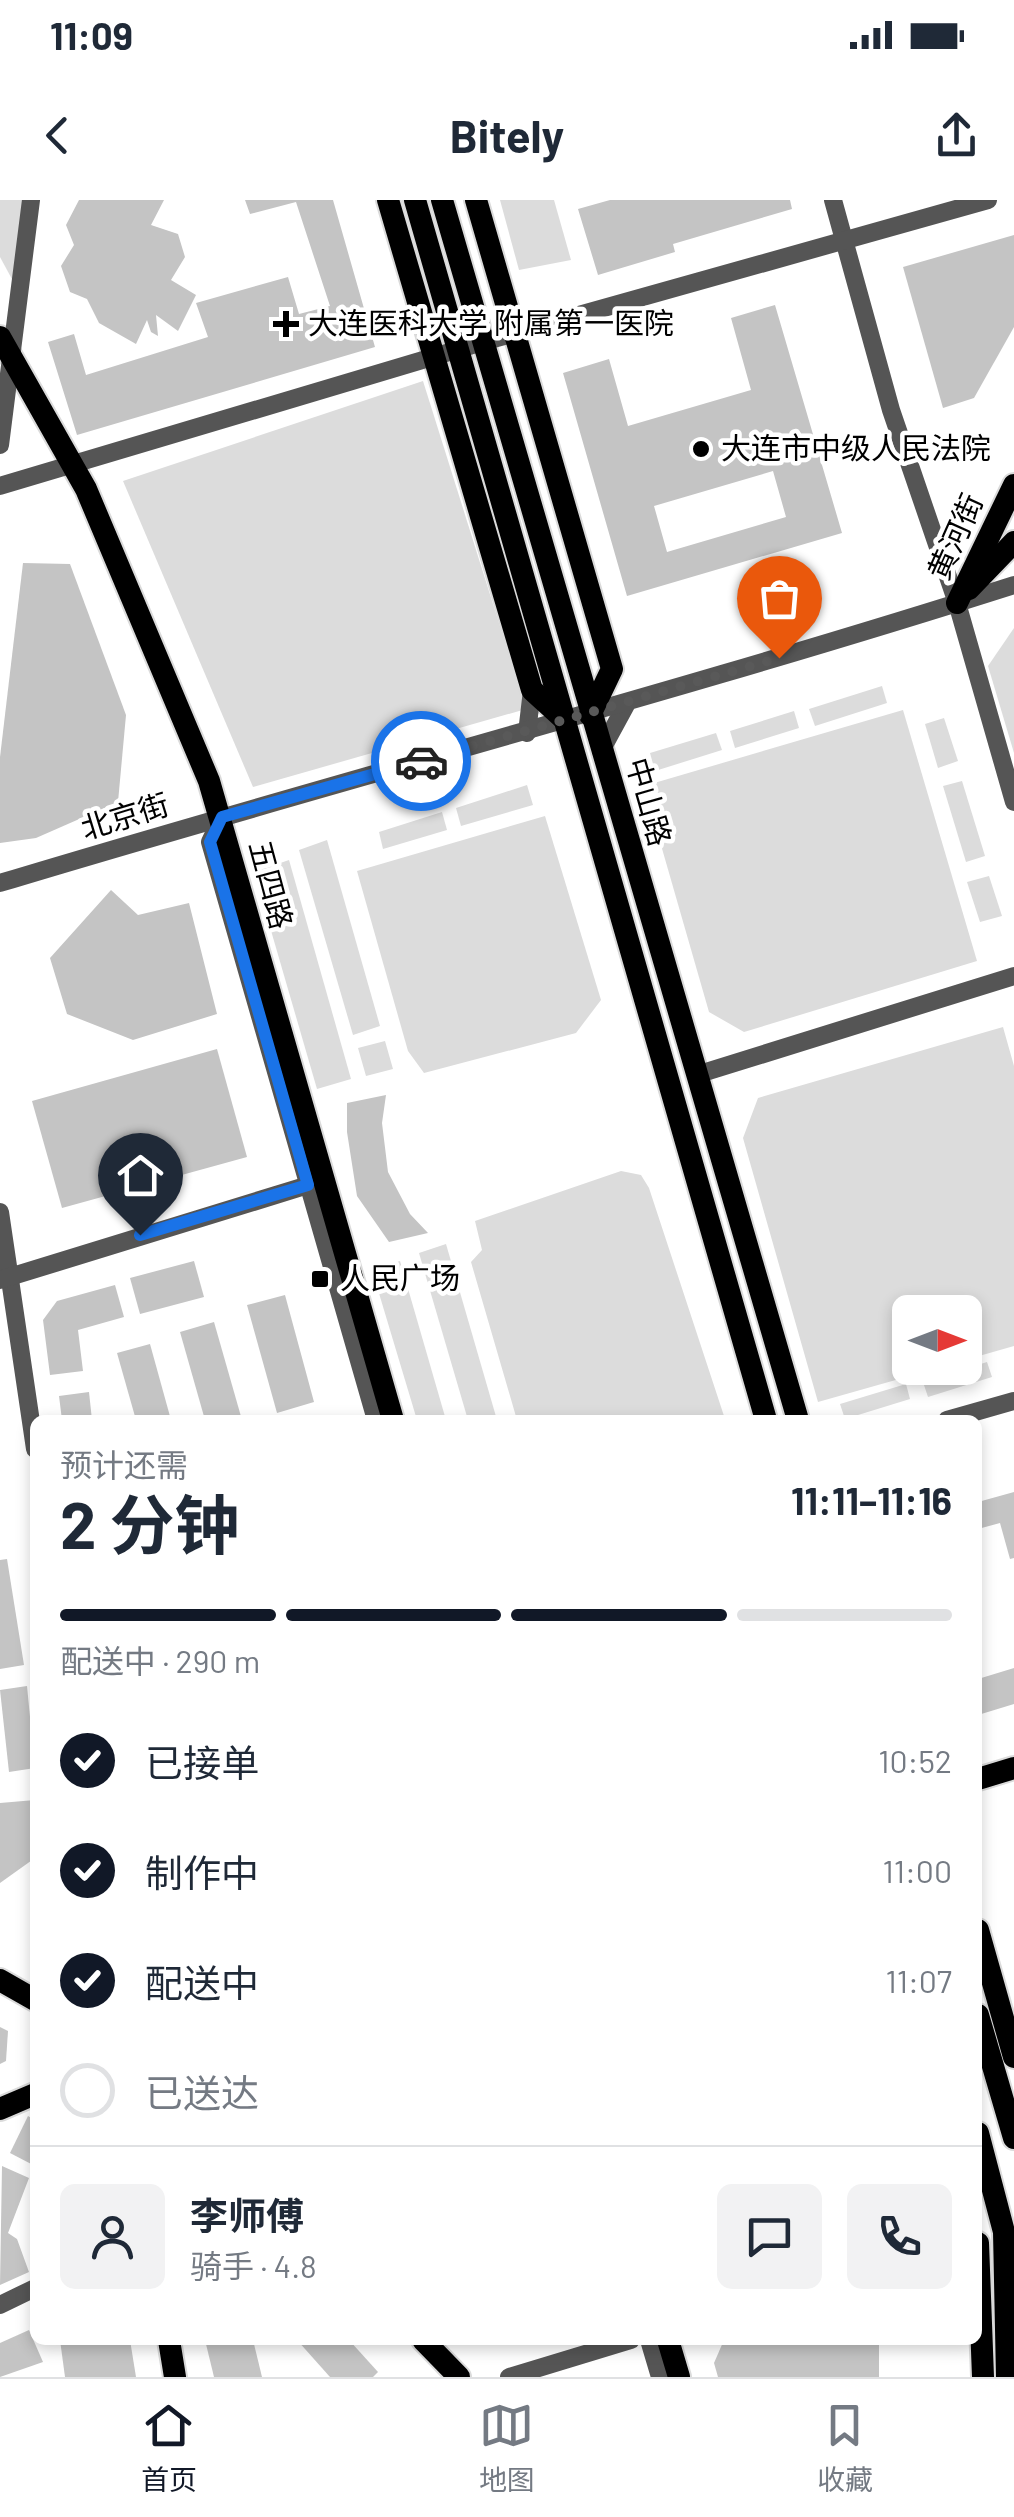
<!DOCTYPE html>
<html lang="zh">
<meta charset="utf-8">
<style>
:root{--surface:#fff;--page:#f2f2f3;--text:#1f2937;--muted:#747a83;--line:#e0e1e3;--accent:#111827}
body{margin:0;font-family:Barlow,"Noto Sans SC",sans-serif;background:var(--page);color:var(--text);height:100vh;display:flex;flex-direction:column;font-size:38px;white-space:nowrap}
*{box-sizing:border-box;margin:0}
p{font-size:32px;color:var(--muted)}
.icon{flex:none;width:55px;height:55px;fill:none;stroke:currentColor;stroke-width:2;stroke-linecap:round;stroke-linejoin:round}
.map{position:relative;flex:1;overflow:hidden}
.side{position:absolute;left:30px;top:1215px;width:952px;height:930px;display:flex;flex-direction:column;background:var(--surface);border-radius:15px;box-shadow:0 5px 15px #0003}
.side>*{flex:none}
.needle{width:65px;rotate:90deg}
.buttons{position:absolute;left:892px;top:1095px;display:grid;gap:20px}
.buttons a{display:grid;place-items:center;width:90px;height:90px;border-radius:15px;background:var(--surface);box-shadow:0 5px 15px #0003;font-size:50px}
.pin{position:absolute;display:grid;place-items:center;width:85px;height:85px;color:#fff;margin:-102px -42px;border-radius:50% 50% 50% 0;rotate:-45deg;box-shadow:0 0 10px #0007}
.pin .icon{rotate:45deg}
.courier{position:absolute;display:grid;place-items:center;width:100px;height:100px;margin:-50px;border:8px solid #1a73e8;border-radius:50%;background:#fff;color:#222;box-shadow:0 2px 12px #0007}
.summary em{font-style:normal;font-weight:700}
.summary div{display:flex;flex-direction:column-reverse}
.summary{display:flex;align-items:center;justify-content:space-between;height:170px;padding:0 30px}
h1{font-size:65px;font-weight:700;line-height:75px}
.bar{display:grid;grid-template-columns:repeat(4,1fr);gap:15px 10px;align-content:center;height:120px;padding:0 30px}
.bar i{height:12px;border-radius:8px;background:var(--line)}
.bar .on{background:var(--accent)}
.bar p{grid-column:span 4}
.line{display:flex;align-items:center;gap:25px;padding:0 30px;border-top:2px solid var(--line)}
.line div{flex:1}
.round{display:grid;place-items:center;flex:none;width:105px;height:105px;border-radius:15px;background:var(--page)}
ol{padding:0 30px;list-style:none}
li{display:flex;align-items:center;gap:30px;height:110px}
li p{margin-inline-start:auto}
li .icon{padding:10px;border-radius:50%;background:var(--accent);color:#fff;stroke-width:4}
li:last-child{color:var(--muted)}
li i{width:55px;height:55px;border:5px solid var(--line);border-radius:50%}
.status{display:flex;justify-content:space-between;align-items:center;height:70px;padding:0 50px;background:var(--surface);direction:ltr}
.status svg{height:28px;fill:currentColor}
header{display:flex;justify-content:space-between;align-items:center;height:130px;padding:0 30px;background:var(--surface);font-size:45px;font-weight:700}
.tabs{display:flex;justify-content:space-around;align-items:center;height:140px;border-top:2px solid var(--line);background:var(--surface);font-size:28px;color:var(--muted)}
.tabs a{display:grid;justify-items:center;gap:5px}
.tabs .on{color:var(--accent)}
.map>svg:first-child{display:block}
.green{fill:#dcdcdc}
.building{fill:#c4c4c4;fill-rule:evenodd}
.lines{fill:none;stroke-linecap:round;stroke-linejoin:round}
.major-casing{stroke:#dbdbdb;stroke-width:26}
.minor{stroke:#555;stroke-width:18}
.major{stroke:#000;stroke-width:22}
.done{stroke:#595959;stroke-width:10;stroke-dasharray:0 18}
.route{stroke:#1a73e8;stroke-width:12}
.poi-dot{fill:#000;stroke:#fff;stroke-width:4}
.labels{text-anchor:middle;stroke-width:9;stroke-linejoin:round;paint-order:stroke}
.poi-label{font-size:30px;fill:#000;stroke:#fff;text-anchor:start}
.street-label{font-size:30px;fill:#000;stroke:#fff}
</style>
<div class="status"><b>11:09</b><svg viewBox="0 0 49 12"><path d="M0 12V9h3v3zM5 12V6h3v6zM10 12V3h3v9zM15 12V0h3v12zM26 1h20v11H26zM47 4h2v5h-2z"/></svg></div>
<header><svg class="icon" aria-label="back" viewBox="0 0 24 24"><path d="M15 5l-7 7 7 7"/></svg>Bitely<svg class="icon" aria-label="share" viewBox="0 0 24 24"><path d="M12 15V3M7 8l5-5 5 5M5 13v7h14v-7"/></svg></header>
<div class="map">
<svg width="1014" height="2177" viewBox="0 0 1014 2177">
<rect width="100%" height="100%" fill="#fff"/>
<g class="green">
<path d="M0 0H24L13 81 0 57Z"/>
<path d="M500 0H554L571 60 519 70Z"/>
<path d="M423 181 526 509 253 587 123 281Z"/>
<path d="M1014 428V553L988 466Z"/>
<path d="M882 486 887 503 815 526 809 509Z"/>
<path d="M903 510 977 761 744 832 709 812 644 586Z"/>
<path d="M794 511 799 528 735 548 730 531Z"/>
<path d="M944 518 958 561 938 568 925 524Z"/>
<path d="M716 533 722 550 655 571 650 553Z"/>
<path d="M962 581 985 656 966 662 943 586Z"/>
<path d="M527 585 533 605 461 626 456 608Z"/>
<path d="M442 612 447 630 383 649 379 632Z"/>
<path d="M545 616 601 800 576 833 424 873 408 851 357 671Z"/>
<path d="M327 640 380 826 353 835 299 650Z"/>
<path d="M289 660 351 879 317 889 254 672Z"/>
<path d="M989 676 1002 716 980 722 967 682Z"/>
<path d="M1003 827 1014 866V1146L965 1160V1112H910V1168H938L818 1202 743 938 758 898Z"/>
<path d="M385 841 393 869 366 876 358 848Z"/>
<path d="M621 971 641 975 649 988 725 1219 517 1220 471 1062 482 1050 475 1021Z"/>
<path d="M446 1044 497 1220H468L419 1053Z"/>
<path d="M400 1061 446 1220H417L372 1070Z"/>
<path d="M987 1162 992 1177 928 1197 923 1182Z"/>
<path d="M906 1184 910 1199 845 1219 840 1204Z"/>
</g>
<g class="building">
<path d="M79 0H164L151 25 178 34 185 57 171 80 196 95 178 131 156 115 158 136 151 132 147 120 136 144 99 123 87 99 70 92 61 66 74 45 66 25Z"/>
<path d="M245 0H333L375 147 77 235 48 142 74 134 86 175 208 137 196 103 288 77 299 114 330 106 296 2 250 14Z"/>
<path d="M610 0H790L792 9 673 44 675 52 598 75 578 9Z"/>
<path d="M1014 35V127L974 198 943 208 903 67Z"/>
<path d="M775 105 842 333 627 396 563 173 609 159 628 226 751 190 731 118ZM773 271 786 317 667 352 654 306Z"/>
<path d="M23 363 70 364 126 515 118 602 36 638 0 643V557Z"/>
<path d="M111 690 138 715 189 703 217 814 133 840 67 814 50 758Z"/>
<path d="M217 849 247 957 62 1008 32 901Z"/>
<path d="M386 895 382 923 388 972 410 1014 428 1033 389 1042 357 996 347 932V903Z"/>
<path d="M194 1061 204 1097 140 1114 130 1078Z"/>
<path d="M115 1085 124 1117 78 1130 83 1171 50 1175 43 1120 57 1101Z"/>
<path d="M285 1095 314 1202 277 1213 247 1105Z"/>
<path d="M214 1122 242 1220H205L180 1132Z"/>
<path d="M150 1144 171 1220H136L117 1153Z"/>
<path d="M89 1192 92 1220H62L59 1196Z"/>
<path d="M1014 1292V1358L1010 1359 1000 1323 978 1329V1302Z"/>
<path d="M7 1359 24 1465 0 1469V1360Z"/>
<path d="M1014 1468V1504L978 1515V1479Z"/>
<path d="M27 1486 35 1568 9 1572 0 1490Z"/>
<path d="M35 1600V1658L0 1683V1603Z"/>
<path d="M0 1827 8 1831 6 1861 0 1864Z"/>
<path d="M28 1916 35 1920V1966L10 1953Z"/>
<path d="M2 1966 29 1978 8 2033 17 2039 29 2072 0 2085Z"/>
<path d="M29 2130 43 2162 0 2177V2143Z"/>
<path d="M60 2140H130L136 2177H65Z"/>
<path d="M205 2140H253L262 2177H214Z"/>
<path d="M297 2140H349L378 2172 373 2177H330Z"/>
<path d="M724 2140H879V2177H718L714 2163Z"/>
</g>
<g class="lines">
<defs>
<g id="major">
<path d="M388 0 532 490 566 521"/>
<path d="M415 0 766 1220"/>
<path d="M442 0 798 1220"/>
<path d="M476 0 612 469 590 515"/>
<path d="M0 137 86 289 209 581 393 1220"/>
<path d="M969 389 1014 342"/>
<path d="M957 403 1014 285"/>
<path d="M978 1579 1014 1568"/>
<path d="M978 1730 1014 1857"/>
<path d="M0 1780 35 1800"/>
<path d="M978 1815 1014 1938"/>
<path d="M0 1909 35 1894"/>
<path d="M978 1933 1004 2032 1007 2177"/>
<path d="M978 2043 983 2177"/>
<path d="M169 2140 175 2177"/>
<path d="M423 2140 459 2177"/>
<path d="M668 2140 679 2177"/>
</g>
</defs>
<use href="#major" class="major-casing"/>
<g class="minor">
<path d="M833 0 891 210 957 403 1014 602"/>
<path d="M0 245 31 0"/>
<path d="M0 286 483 142 988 0"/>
<path d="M527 533 532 490"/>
<path d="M601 551 626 505"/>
<path d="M222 617 210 642 376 1220"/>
<path d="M0 683C337 581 678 492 1014 385"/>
<path d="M696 875 1014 776"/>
<path d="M0 1012 35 1249"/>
<path d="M0 1080 318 982"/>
<path d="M947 1220 1014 1201"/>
<path d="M0 2105 35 2088"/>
<path d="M649 2140 660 2177"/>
<path d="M509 2177 631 2140"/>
</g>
<use href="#major" class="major"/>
</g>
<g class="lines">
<path class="done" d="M421 561 779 458"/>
<path class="route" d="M140 1035 308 985 210 642 222 617 421 561"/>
</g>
<g class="poi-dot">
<path d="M281 109h10v10h10v10h-10v10h-10v-10h-10v-10h10z"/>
<circle cx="701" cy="249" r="10"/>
<rect x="310" y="1069" width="20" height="20" rx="5"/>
</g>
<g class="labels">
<g class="poi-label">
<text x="308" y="134">大连医科大学 附属第一医院</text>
<text x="721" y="259">大连市中级人民法院</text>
<text x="340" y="1089">人民广场</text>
</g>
<g class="street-label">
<text transform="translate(956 337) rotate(-66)" y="10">黄河街</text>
<text transform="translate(648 602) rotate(74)" y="10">中山路</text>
<text transform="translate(125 617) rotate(-17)" y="10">北京街</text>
<text transform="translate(270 685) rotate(75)" y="10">五四路</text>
</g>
</g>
</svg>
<div class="buttons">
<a><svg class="needle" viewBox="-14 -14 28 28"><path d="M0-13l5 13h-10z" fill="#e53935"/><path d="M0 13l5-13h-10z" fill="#747a83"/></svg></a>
</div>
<div class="pin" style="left:779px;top:458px;background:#ea580c"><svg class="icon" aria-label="bag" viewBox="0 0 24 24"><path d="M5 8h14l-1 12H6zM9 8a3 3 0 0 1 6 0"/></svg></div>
<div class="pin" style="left:140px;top:1035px;background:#1f2937"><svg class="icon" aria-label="home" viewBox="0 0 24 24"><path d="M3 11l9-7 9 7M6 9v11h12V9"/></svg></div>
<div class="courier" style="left:421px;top:561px"><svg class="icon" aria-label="car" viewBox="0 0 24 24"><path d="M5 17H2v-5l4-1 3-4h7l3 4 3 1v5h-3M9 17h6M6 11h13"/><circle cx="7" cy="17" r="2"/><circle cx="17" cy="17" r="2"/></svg></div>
<section class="side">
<div class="summary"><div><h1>2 分钟</h1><p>预计还需</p></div><em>11:11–11:16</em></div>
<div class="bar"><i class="on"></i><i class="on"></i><i class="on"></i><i></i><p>配送中 · 290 m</p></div>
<ol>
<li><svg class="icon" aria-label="check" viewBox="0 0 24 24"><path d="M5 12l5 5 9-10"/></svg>已接单<p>10:52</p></li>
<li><svg class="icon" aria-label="check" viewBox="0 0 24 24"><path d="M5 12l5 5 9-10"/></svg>制作中<p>11:00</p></li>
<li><svg class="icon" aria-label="check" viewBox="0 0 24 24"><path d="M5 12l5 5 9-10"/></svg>配送中<p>11:07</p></li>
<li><i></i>已送达</li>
</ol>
<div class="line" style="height:180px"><a class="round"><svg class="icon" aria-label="person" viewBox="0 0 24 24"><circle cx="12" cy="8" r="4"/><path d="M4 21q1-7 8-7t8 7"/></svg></a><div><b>李师傅</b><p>骑手 · 4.8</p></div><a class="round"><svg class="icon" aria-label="chat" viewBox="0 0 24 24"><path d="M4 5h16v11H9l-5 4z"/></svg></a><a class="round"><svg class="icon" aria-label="phone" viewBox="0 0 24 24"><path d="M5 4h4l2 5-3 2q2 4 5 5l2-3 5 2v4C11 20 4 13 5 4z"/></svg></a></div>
</section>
</div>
<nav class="tabs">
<a class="on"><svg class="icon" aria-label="home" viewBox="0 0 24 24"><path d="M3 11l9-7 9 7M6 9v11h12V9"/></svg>首页</a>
<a><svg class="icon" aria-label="map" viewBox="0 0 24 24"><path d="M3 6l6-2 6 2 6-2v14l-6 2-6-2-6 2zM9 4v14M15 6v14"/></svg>地图</a>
<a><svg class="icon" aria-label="saved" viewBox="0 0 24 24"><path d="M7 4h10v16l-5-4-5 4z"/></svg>收藏</a>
</nav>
